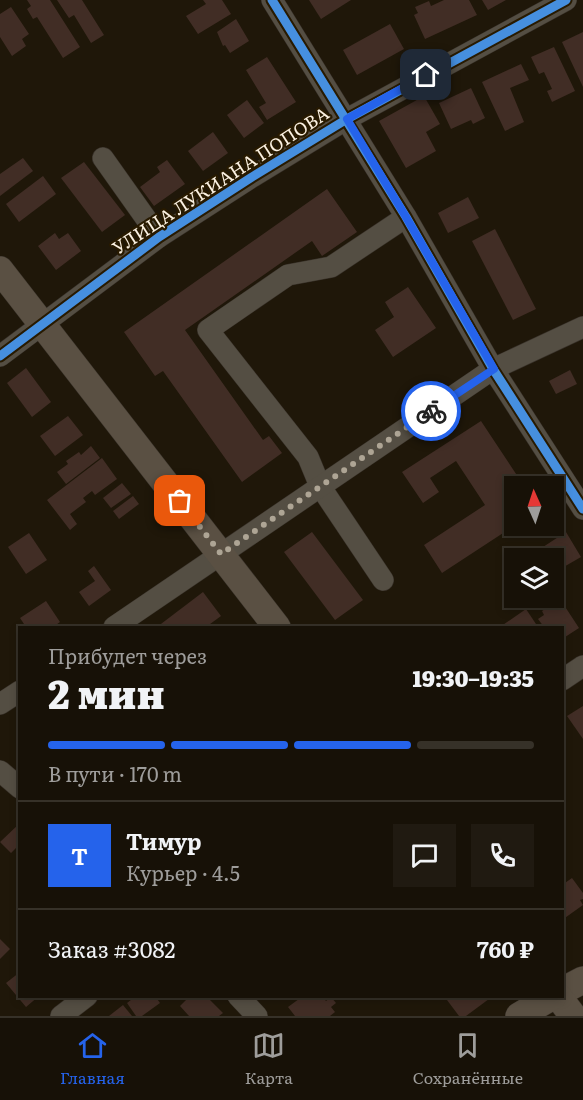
<!DOCTYPE html>
<html lang="ru">
<meta charset="utf-8">
<style>
:root{--surface:#171107;--page:#201a11;--text:#f1f3f6;--muted:#9e9d9b;--line:#363128;--accent:#2563eb}
body{margin:0;font-family:Literata,serif;background:var(--page);color:var(--text);height:100vh;display:flex;flex-direction:column;font-size:22px;white-space:nowrap}
*{box-sizing:border-box;margin:0}
p{font-size:20px;color:var(--muted)}
.icon{flex:none;width:33px;height:33px;fill:none;stroke:currentColor;stroke-width:2;stroke-linecap:round;stroke-linejoin:round}
.map{position:relative;flex:1;overflow:hidden}
.drawer{position:absolute;left:18px;top:626px;width:546px;height:372px;display:flex;flex-direction:column;background:var(--surface);border-radius:0px;box-shadow:0 3px 9px #0003,0 0 0 2px var(--line)}
.drawer>*{flex:none}
.needle{width:39px;rotate:357deg}
.controls{position:absolute;left:504px;top:476px;display:grid;gap:12px}
.controls a{display:grid;place-items:center;width:60px;height:60px;border-radius:0px;background:var(--surface);box-shadow:0 3px 9px #0003,0 0 0 2px var(--line);font-size:30px}
.pin{position:absolute;display:grid;place-items:center;width:51px;height:51px;color:#fff;margin:-26px;border-radius:12px;box-shadow:0 3px 9px #0006}
.courier{position:absolute;display:grid;place-items:center;width:60px;height:60px;margin:-30px;border:4px solid #2563eb;border-radius:50%;background:#fff;color:#222;box-shadow:0 2px 8px #0007}
.head em{font-style:normal;font-weight:800}
.head div{display:flex;flex-direction:column-reverse}
.head{display:flex;align-items:center;justify-content:space-between;height:102px;padding:0 30px}
h1{font-size:39px;font-weight:800;line-height:45px}
.bar{display:grid;grid-template-columns:repeat(4,1fr);gap:9px 6px;align-content:center;height:72px;padding:0 30px}
.bar i{height:8px;border-radius:4px;background:var(--line)}
.bar .selected{background:var(--accent)}
.bar p{grid-column:span 4}
.line{display:flex;align-items:center;gap:15px;padding:0 30px;border-top:2px solid var(--line)}
.line div{flex:1}
.round{display:grid;place-items:center;flex:none;width:63px;height:63px;border-radius:0px;background:var(--page)}
.menu{display:flex;justify-content:space-around;align-items:center;height:84px;border-top:2px solid var(--line);background:var(--surface);font-size:16px;color:var(--muted)}
.menu a{display:grid;justify-items:center;gap:3px}
.menu .selected{color:var(--accent)}
.map>svg:first-child{display:block}
.building{fill:#412d25}
.lines{fill:none;stroke-linecap:round;stroke-linejoin:round}
.minor-casing{stroke:#39322a;stroke-width:22}
.major-casing{stroke:#39322a;stroke-width:28}
.minor{stroke:#544e43;stroke-width:21}
.major{stroke:#5a5043;stroke-width:27}
.cycleway-casing{stroke:#281a00;stroke-width:13}
.cycleway{stroke:#468fdf;stroke-width:9}
.done{stroke:#aea595;stroke-width:6;stroke-dasharray:0 10.8}
.route{stroke:#2563eb;stroke-width:8}
.labels{text-anchor:middle;stroke-width:4.5;stroke-linejoin:round;paint-order:stroke}
.street-label{font-size:18px;fill:#fbf1e1;stroke:#281a00}
</style>
<div class="map">
<svg width="583" height="1016" viewBox="0 0 583 1016">
<rect width="100%" height="100%" fill="#1f1709"/>
<g class="building">
<path d="M27 0H50L80 47 63 58 37 17 33 19 27 9 31 6Z"/>
<path d="M57 0H82L104 35 91 43 74 15 69 18Z"/>
<path d="M203 0H222L231 14 198 34 186 16 206 4Z"/>
<path d="M309 0H351L321 19Z"/>
<path d="M444 0H469L477 15 425 39 414 15 418 13 415 7 429 1 431 6Z"/>
<path d="M482 0H506L488 10Z"/>
<path d="M11 7 29 34 22 39 26 46 12 56 0 37V14Z"/>
<path d="M236 19 249 41 230 53 225 45 223 46 217 32Z"/>
<path d="M390 24 404 49 357 75 343 50Z"/>
<path d="M583 32V87L562 42Z"/>
<path d="M554 47 575 91 552 102 547 91 552 89 544 72 539 74 531 57Z"/>
<path d="M267 57 296 102 267 120 259 107 266 103 246 70Z"/>
<path d="M521 64 529 80 510 88 524 122 505 131 482 82Z"/>
<path d="M471 88 485 118 473 124 471 120 451 129 439 103Z"/>
<path d="M424 96 440 124 426 132 436 151 406 168 379 121Z"/>
<path d="M247 100 264 123 244 138 227 115Z"/>
<path d="M213 132 228 153 203 171 188 151Z"/>
<path d="M23 158 33 171 0 196V174Z"/>
<path d="M167 160 185 184 154 206 140 187 160 172 157 167Z"/>
<path d="M84 162 125 215 102 232 61 178Z"/>
<path d="M43 176 56 194 19 222 6 204Z"/>
<path d="M327 189 357 232 322 256 312 241 185 330 263 440 269 436 282 453 242 482 163 371 155 376 124 332Z"/>
<path d="M468 197 479 218 448 233 438 213Z"/>
<path d="M495 229 536 309 513 320 472 241Z"/>
<path d="M55 233 59 239 68 233 81 251 56 270 38 246Z"/>
<path d="M408 287 436 328 393 357 375 330 394 317 385 302Z"/>
<path d="M26 368 51 402 32 417 7 383Z"/>
<path d="M570 370 577 384 556 394 549 381Z"/>
<path d="M68 416 83 435 55 456 40 436Z"/>
<path d="M481 421 524 486H514V526L442 573 424 545 485 505 456 461 430 478 439 492 423 503 402 472Z"/>
<path d="M91 446 100 458 66 484 57 472 68 464 66 461 79 452 81 455Z"/>
<path d="M102 458 117 479 95 495 92 491 83 498 86 502 70 514 77 524 70 530 47 500Z"/>
<path d="M122 483 131 494 111 508 103 498Z"/>
<path d="M133 496 139 504 119 519 113 511Z"/>
<path d="M312 532 363 600 335 620 284 552Z"/>
<path d="M566 532 581 557 562 568 559 564 555 566 554 558H550L543 547Z"/>
<path d="M29 533 47 560 26 574 8 547Z"/>
<path d="M94 566 111 590 89 606 79 592 95 581 88 571Z"/>
<path d="M203 592 221 616 206 627H157Z"/>
<path d="M560 599 579 628 562 639V627H544L538 619 544 615 542 611Z"/>
<path d="M46 601 60 622 53 627H26L20 618Z"/>
<path d="M526 609 538 627H500Z"/>
<path d="M583 706V739L567 716Z"/>
<path d="M20 823V851L16 848 11 853 0 842Z"/>
<path d="M572 878 583 893V899L580 900 583 905 562 920V885Z"/>
<path d="M0 939 10 949 0 959Z"/>
<path d="M20 972V996H39L26 1007 6 983Z"/>
<path d="M136 996H155L160 1003 142 1016H136L127 1003Z"/>
<path d="M190 996H206L223 1013 219 1016H189L180 1006Z"/>
<path d="M303 996H313L314 998 322 996 326 1001 331 997 336 1003 331 1007 335 1012 330 1016H295L288 1007Z"/>
<path d="M444 996H493L466 1016H459Z"/>
<path d="M123 1005 132 1016H109Z"/>
</g>
<g class="lines">
<defs>
<g id="minor">
<path d="M272 0 406 217 493 369 583 509"/>
<path d="M103 158 159 237"/>
<path d="M0 356 159 237 252 177 347 119 566 0"/>
<path d="M383 580 320 486 308 457 208 330 288 275 331 267 406 217"/>
<path d="M114 627 493 369 583 327"/>
<path d="M562 680 583 666"/>
<path d="M0 704 20 691"/>
<path d="M0 771 20 788"/>
<path d="M238 996 257 1016"/>
<path d="M61 1016 87 996"/>
</g>
<g id="major">
<path d="M0 270 277 627"/>
<path d="M562 991 583 980"/>
<path d="M558 996 573 1016"/>
<path d="M519 1016 553 996"/>
</g>
</defs>
<use href="#minor" class="minor-casing"/>
<use href="#major" class="major-casing"/>
<use href="#minor" class="minor"/>
<use href="#major" class="major"/>
<defs>
<g id="cycleway">
<path d="M272 0 406 217 493 369 583 509"/>
<path d="M0 356 159 237 252 177 347 119 566 0"/>
</g>
</defs>
<use href="#cycleway" class="cycleway-casing"/>
<use href="#cycleway" class="cycleway"/>
</g>
<g class="lines">
<path class="done" d="M180 501 221 554 431 411"/>
<path class="route" d="M426 75 347 119 406 217 494 369 431 411"/>
</g>
<g class="labels">
<g class="street-label">
<text transform="translate(221 181) rotate(-33)" y="6">УЛИЦА ЛУКИАНА ПОПОВА</text>
</g>
</g>
</svg>
<div class="controls">
<a><svg class="needle" viewBox="-14 -14 28 28"><path d="M0-13l5 13h-10z" fill="#e53935"/><path d="M0 13l5-13h-10z" fill="#9e9d9b"/></svg></a>
<a><svg class="icon" aria-label="layers" viewBox="0 0 24 24"><path d="M12 4l9 5-9 5-9-5zM3 14l9 5 9-5"/></svg></a>
</div>
<div class="pin" style="left:180px;top:501px;background:#ea580c"><svg class="icon" aria-label="bag" viewBox="0 0 24 24"><path d="M5 8h14l-1 12H6zM9 8a3 3 0 0 1 6 0"/></svg></div>
<div class="pin" style="left:426px;top:75px;background:#1f2937"><svg class="icon" aria-label="home" viewBox="0 0 24 24"><path d="M3 11l9-7 9 7M6 9v11h12V9"/></svg></div>
<div class="courier" style="left:431px;top:411px"><svg class="icon" aria-label="bike" viewBox="0 0 24 24"><circle cx="6" cy="16" r="4"/><circle cx="18" cy="16" r="4"/><path d="M6 16l4-8h5l3 8M10 8l3 8H6M13 5h3"/></svg></div>
<section class="drawer">
<div class="head"><div><h1>2 мин</h1><p>Прибудет через</p></div><em>19:30–19:35</em></div>
<div class="bar"><i class="selected"></i><i class="selected"></i><i class="selected"></i><i></i><p>В пути · 170 m</p></div>
<div class="line" style="height:108px"><b class="round" style="background:var(--accent);color:#fff">Т</b><div><b>Тимур</b><p>Курьер · 4.5</p></div><a class="round"><svg class="icon" aria-label="chat" viewBox="0 0 24 24"><path d="M4 5h16v11H9l-5 4z"/></svg></a><a class="round"><svg class="icon" aria-label="phone" viewBox="0 0 24 24"><path d="M5 4h4l2 5-3 2q2 4 5 5l2-3 5 2v4C11 20 4 13 5 4z"/></svg></a></div>
<div class="line" style="height:78px"><div>Заказ #3082</div><b>760 ₽</b></div>
</section>
</div>
<nav class="menu">
<a class="selected"><svg class="icon" aria-label="home" viewBox="0 0 24 24"><path d="M3 11l9-7 9 7M6 9v11h12V9"/></svg>Главная</a>
<a><svg class="icon" aria-label="map" viewBox="0 0 24 24"><path d="M3 6l6-2 6 2 6-2v14l-6 2-6-2-6 2zM9 4v14M15 6v14"/></svg>Карта</a>
<a><svg class="icon" aria-label="saved" viewBox="0 0 24 24"><path d="M7 4h10v16l-5-4-5 4z"/></svg>Сохранённые</a>
</nav>
